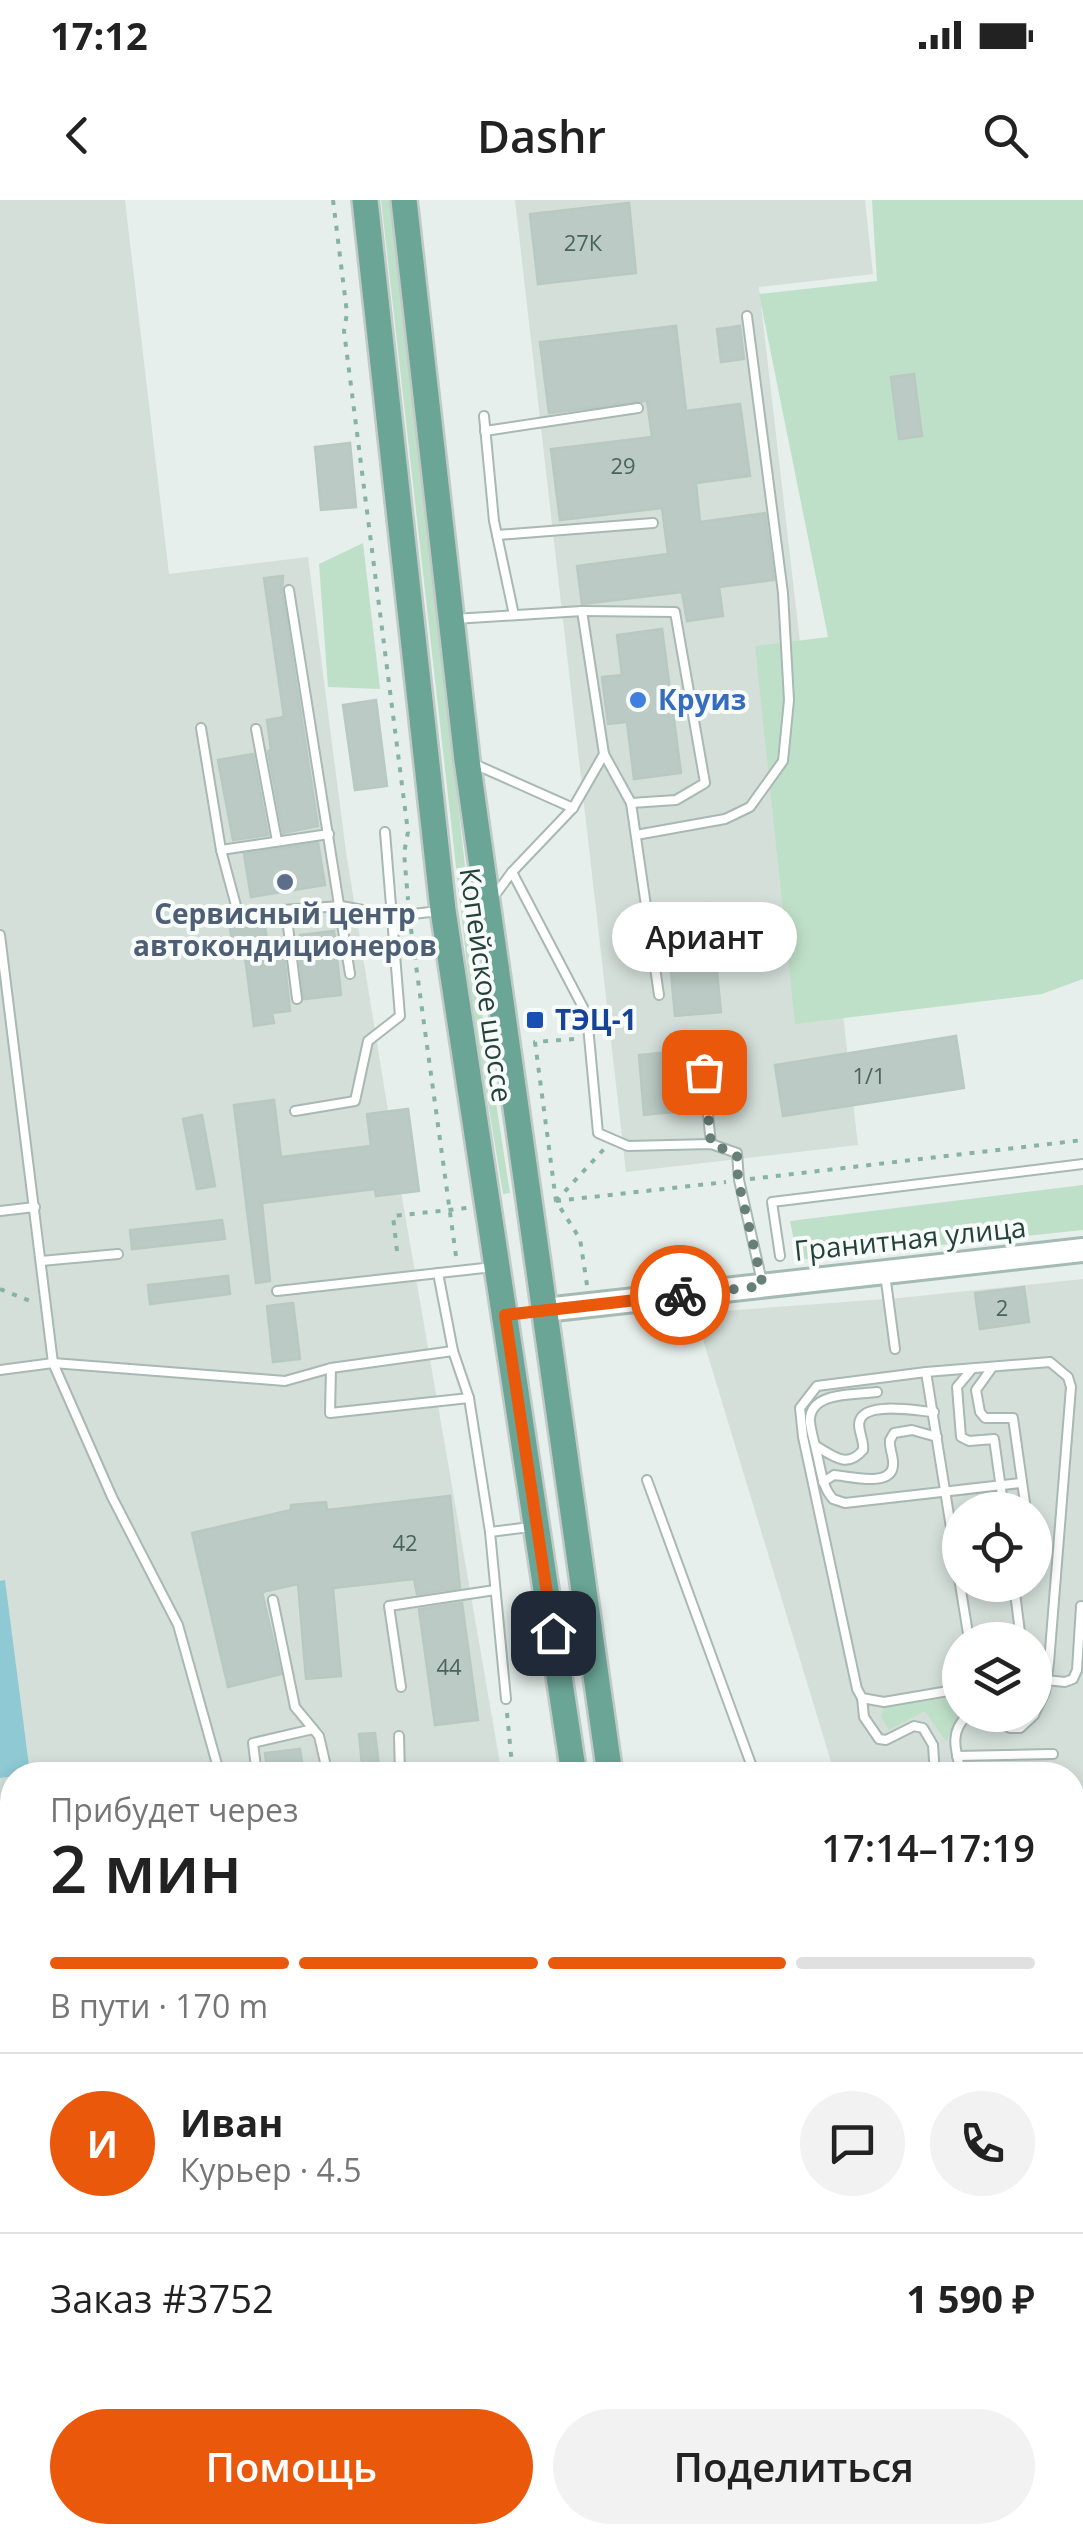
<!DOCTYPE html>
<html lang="ru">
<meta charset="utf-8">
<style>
:root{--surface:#fff;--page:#f2f2f2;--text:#222;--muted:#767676;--line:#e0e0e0;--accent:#ea580c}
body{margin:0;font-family:"Open Sans",sans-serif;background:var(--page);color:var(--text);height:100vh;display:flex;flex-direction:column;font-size:38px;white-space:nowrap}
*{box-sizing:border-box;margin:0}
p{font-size:32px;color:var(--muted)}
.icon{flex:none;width:55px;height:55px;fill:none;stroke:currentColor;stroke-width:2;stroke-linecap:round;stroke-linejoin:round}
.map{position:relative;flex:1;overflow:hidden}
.side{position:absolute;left:0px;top:1562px;width:1085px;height:782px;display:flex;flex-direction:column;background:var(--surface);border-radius:40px 40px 0 0;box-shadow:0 5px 15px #0003}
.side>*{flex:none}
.buttons{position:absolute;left:942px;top:1292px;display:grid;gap:20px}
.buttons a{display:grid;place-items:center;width:110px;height:110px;border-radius:50%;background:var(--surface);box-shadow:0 5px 15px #0003;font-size:50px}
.pin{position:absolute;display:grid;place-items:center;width:85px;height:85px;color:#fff;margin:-42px;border-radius:20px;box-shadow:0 5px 15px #0006}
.courier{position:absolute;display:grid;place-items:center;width:100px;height:100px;margin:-50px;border:8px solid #ea580c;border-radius:50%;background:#fff;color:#222;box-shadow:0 2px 12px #0007}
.bubble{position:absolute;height:70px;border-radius:35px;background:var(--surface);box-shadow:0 5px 15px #0003;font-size:32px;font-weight:600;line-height:70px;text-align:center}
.headline em{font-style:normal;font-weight:600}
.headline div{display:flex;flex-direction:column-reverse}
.headline{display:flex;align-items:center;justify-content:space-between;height:170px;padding:0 50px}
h1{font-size:65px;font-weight:600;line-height:75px}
.bar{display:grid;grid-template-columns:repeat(4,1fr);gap:15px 10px;align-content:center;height:120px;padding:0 50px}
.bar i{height:12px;border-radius:8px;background:var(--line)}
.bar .on{background:var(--accent)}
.bar p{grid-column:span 4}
.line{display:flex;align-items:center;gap:25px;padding:0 50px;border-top:2px solid var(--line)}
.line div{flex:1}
.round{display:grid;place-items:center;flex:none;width:105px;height:105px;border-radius:52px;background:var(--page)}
.cta{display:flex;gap:20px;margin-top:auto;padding:20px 50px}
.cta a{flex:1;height:115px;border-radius:60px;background:var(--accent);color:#fff;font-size:40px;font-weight:600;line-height:115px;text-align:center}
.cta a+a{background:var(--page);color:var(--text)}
.status{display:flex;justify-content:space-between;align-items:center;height:70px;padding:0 50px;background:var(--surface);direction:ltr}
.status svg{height:28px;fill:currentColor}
header{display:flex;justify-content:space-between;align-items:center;height:130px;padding:0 50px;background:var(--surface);font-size:45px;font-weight:600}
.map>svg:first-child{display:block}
.built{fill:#d4dfda;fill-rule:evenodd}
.green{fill:#bfe0c8}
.water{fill:#8ec9d4}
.building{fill:#bbcac4;stroke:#b8c9c2;stroke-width:2.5}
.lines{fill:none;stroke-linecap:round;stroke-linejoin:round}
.lane-casing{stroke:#a8b8b2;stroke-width:12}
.secondary-casing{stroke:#a4bbb3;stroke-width:28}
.primary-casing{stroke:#c2cac8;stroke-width:30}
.path{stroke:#86b3a5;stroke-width:4;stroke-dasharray:5 8;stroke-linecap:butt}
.lane{stroke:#fff;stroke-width:8}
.secondary{stroke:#fff;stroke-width:22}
.primary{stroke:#6aa596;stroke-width:25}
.done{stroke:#687f78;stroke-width:10;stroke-dasharray:0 18}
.route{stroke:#ea580c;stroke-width:12}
.shop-dot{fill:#3f7fe0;stroke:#f7fbf9;stroke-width:4}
.service-dot{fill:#5c6f8a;stroke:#f7fbf9;stroke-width:4}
.transit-dot{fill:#1a4fb4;stroke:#f7fbf9;stroke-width:4}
.labels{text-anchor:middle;stroke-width:8;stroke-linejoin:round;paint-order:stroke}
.number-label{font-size:22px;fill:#4a645c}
.shop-label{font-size:28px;font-weight:bold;fill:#366cbe;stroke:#f7fbf9;text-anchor:start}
.service-label{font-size:28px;font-weight:bold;fill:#4e5e75;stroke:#f7fbf9}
.street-label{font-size:28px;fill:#24423a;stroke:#f7fbf9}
.transit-label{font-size:28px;font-weight:bold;fill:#164399;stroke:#f7fbf9;text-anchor:start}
</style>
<div class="status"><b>17:12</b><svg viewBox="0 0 49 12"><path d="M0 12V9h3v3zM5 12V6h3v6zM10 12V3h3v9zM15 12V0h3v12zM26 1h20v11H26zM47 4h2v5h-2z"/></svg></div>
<header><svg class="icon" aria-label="back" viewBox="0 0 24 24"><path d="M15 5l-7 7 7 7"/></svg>Dashr<svg class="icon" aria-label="search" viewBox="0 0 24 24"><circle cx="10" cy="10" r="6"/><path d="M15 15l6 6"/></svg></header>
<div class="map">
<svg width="1083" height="2344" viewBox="0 0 1083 2344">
<rect width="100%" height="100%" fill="#e6efeb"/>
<g class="built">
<path d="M0 0H125L169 374 308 357 346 652 403 1003 502 1575H12V1813L0 1815Z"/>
<path d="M515 0H865L873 74 759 87 858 945 626 972Z"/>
<path d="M1083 1079V1680L1076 1681V1663L1073 1659 1072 1575H835L695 1113 899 1098ZM960 1310H1035V1385H960ZM960 1440H1035V1515H960Z"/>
<path d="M1083 1687V2290L1073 2291 1072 1688Z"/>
<path d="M12 1863V2332H576L578 2344H0V1866Z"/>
</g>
<g class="green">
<path d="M381 0H390L480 799 510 993 503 994 471 800Z"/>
<path d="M872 0H1083V779L1042 794 795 824 755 446 828 437 759 94 877 81Z"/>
<path d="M363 343 380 489 328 487 319 364Z"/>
<path d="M1083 985V1030L798 1060 790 1021Z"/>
<path d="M960 1497V1512L946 1542 925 1511 889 1530 881 1517 884 1506Z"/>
</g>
<path class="water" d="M5 1380 30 1574 0 1578V1381Z"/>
<g class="building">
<path d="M629 3 636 73 538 84 530 14Z"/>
<path d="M676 126 686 211 740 204 750 276 696 283 700 322 765 313 774 380 719 387 723 416 687 421 682 392 582 404 577 366 668 354 662 308 560 320 551 249 652 237 647 201 549 213 540 142Z"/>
<path d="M740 126 744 159 721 162 717 129Z"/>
<path d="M914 174 922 236 899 239 891 177Z"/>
<path d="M350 243 356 307 321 310 315 247Z"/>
<path d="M283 376 282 391 318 626 283 633 268 551 271 550 267 520 284 517 264 378Z"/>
<path d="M662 429 681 573 634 579 627 522 608 524 602 477 622 475 617 435Z"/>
<path d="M376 500 387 586 355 590 343 505Z"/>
<path d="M253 554 268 635 233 640 218 560Z"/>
<path d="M318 643 325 685 251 697 244 654Z"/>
<path d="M710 703 721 812 675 816 665 707Z"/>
<path d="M264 719 268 748 283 746 290 811 272 813 274 823 254 826 243 741 232 742 229 721Z"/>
<path d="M334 731 341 795 304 799 298 744 301 743 300 735Z"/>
<path d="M956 836 964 888 783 916 775 865Z"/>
<path d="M679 851 685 911 644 915 639 855Z"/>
<path d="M274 900 281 957 371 946 367 914 408 909 419 991 376 996 375 989 262 1003 270 1081 256 1083 234 905Z"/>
<path d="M202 915 215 986 197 989 183 919Z"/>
<path d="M222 1020 225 1039 132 1049 130 1030Z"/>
<path d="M228 1076 230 1094 150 1104 148 1085Z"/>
<path d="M1024 1087 1029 1122 980 1129 975 1093Z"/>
<path d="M293 1103 300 1159 273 1162 267 1106Z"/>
<path d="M450 1296 460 1388 417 1394 414 1379 333 1388 341 1476 306 1479 298 1384 262 1392 281 1474 228 1487 192 1333 291 1310V1305L326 1302 327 1310Z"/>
<path d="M462 1403 478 1520 435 1525 419 1409Z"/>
<path d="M375 1533 380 1575H363L359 1534Z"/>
<path d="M300 1549 304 1575H268L265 1553Z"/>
</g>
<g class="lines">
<defs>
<g id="lane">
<path d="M484 216 494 321 514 415"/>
<path d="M485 231 638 208"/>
<path d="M497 335 653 323"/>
<path d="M289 390 350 774"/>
<path d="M582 411 675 412 705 583 676 600 631 603"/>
<path d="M454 419 582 411 604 554 573 608 512 672 492 699"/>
<path d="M201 528 221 650 238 713 341 706 395 716 439 711"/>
<path d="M256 529 277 641"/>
<path d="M604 554 631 603 659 795"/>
<path d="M472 563 573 608"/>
<path d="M636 635 725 619 750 607 783 561 789 500 783 393 747 116"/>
<path d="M221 650 329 634"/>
<path d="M512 672 587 815 598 933 628 946 711 944 737 953 739 980 762 1082"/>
<path d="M286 710 297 799"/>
<path d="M0 735 53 1163 112 1297 178 1425 220 1575"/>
<path d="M700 836 711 944"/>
<path d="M295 911 355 901 368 841 400 816 385 632"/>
<path d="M0 1011 35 1007"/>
<path d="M780 1056 772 1002 1083 964"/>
<path d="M41 1061 118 1054"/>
<path d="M438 1073 453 1151 469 1198 490 1332 506 1499"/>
<path d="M885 1074 895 1149"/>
<path d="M277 1091 493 1067"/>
<path d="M331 1168 330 1213 469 1198"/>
<path d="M972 1169 957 1187 961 1237 969 1241 994 1239 1004 1310"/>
<path d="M991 1169 976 1190 980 1212 985 1218H1013L1026 1310"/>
<path d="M0 1170 53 1163 285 1181 331 1168 453 1151"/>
<path d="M926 1172 969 1440"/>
<path d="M877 1192C856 1195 808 1191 810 1222 811 1232 815 1244 817 1254 821 1270 822 1287 833 1299L845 1303 1021 1283"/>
<path d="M816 1246C833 1256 847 1269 863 1250 865 1240 855 1227 861 1218 870 1202 918 1211 934 1212"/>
<path d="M647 1280 755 1575"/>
<path d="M823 1282 834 1275C849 1276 892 1288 893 1265 894 1257 889 1249 890 1240L894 1233 912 1230 937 1237"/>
<path d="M490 1332 530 1327"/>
<path d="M1014 1385 1021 1440"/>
<path d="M273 1400 295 1507 319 1536 328 1575"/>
<path d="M1046 1480 1065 1482 1073 1479 1077 1470 1081 1406"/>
<path d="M401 1487 389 1406 495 1390"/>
<path d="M960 1489 884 1502 862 1498 857 1489 803 1237 800 1208 817 1186 926 1172 1050 1162 1068 1177 1071 1187 1049 1463 1045 1492 1035 1513"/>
<path d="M862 1498 864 1517 879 1539 886 1540 914 1526 923 1528 933 1545 935 1575"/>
<path d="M986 1515 1010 1528H1020L1034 1515"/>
<path d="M399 1536 400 1575"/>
<path d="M957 1556 1053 1554"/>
<path d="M257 1575 253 1543 313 1529"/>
<path d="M962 1575C956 1552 948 1532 968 1515"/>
<path d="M1072 1699H1083"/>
<path d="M0 1840 12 1837"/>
<path d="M1072 1904H1083"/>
<path d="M1072 1965 1083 1964"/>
<path d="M1072 2125 1083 2124"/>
<path d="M0 2321 12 2319"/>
<path d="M483 2332 484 2344"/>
<path d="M757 2332 758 2344"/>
<path d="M1054 2332 1057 2344"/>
</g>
<path id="secondary" d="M545 1110 1083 1050"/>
<g id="primary">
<path d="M365 0 443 710 574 1575"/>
<path d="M404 0 467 560 610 1575"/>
<path d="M674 2332 676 2344"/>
<path d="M713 2332 715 2344"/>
</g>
</defs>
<use href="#lane" class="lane-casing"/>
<use href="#secondary" class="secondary-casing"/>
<use href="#primary" class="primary-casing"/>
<g class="path">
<path d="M333 0 347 113 344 131 408 632 404 653 408 700"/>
<path d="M411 729 456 1056"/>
<path d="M574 839 535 842 556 1001 580 1039 587 1085"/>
<path d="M750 979 1083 940"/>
<path d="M556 1001 726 982"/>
<path d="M556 1001 604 949"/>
<path d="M397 1051 393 1016 467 1008"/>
<path d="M0 1089 33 1102"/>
<path d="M507 1513 513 1575"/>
<path d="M643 2332 645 2344"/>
</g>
<use href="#lane" class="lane"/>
<use href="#secondary" class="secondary"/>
<use href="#primary" class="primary"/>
</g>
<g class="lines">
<path class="done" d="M680 1095 763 1086 738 980 737 954 711 944 704 872"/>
<path class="route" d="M553 1433 505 1115 680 1095"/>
</g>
<circle class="shop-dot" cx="638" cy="500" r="10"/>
<circle class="service-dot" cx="285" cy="682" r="10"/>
<rect class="transit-dot" x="525" y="810" width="20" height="20" rx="5"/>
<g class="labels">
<g class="number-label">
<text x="583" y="51">27К</text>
<text x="623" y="274">29</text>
<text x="869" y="884">1/1</text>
<text x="1002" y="1116">2</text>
<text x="405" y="1351">42</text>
<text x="449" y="1475">44</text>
</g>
<g class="shop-label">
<text x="658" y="510">Круиз</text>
</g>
<g class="service-label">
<text x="285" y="724">Сервисный центр<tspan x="285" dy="32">автокондиционеров</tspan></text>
</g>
<g class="street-label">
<text transform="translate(486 785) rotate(82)" y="10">Копейское шоссе</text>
<text transform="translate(910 1039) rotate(-6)" y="10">Гранитная улица</text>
</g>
<g class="transit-label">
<text x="555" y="830">ТЭЦ-1</text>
</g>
</g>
</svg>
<div class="buttons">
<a><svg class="icon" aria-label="locate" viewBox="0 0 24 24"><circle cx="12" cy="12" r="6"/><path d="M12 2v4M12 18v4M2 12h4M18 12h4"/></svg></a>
<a><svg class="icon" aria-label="layers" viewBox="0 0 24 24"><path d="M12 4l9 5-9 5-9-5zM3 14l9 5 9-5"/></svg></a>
</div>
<div class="pin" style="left:704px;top:872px;background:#ea580c"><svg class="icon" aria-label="bag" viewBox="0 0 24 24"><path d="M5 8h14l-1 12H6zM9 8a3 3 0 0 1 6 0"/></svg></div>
<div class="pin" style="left:553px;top:1433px;background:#1f2937"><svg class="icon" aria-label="home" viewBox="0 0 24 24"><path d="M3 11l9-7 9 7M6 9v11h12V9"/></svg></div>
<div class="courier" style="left:680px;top:1095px"><svg class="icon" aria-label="bike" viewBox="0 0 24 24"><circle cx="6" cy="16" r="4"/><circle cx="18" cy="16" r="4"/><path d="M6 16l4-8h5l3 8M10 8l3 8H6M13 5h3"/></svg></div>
<div class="bubble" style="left:612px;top:702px;width:185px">Ариант</div>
<section class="side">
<div class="headline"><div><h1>2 мин</h1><p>Прибудет через</p></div><em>17:14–17:19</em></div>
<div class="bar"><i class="on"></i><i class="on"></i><i class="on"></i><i></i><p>В пути · 170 m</p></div>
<div class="line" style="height:180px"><b class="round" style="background:var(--accent);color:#fff">И</b><div><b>Иван</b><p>Курьер · 4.5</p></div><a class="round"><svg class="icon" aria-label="chat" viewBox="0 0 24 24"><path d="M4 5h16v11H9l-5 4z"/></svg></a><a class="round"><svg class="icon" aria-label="phone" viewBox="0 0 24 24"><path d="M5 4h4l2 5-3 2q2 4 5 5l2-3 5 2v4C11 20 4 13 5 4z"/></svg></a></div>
<div class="line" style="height:130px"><div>Заказ #3752</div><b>1 590 ₽</b></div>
<div class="cta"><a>Помощь</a><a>Поделиться</a></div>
</section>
</div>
